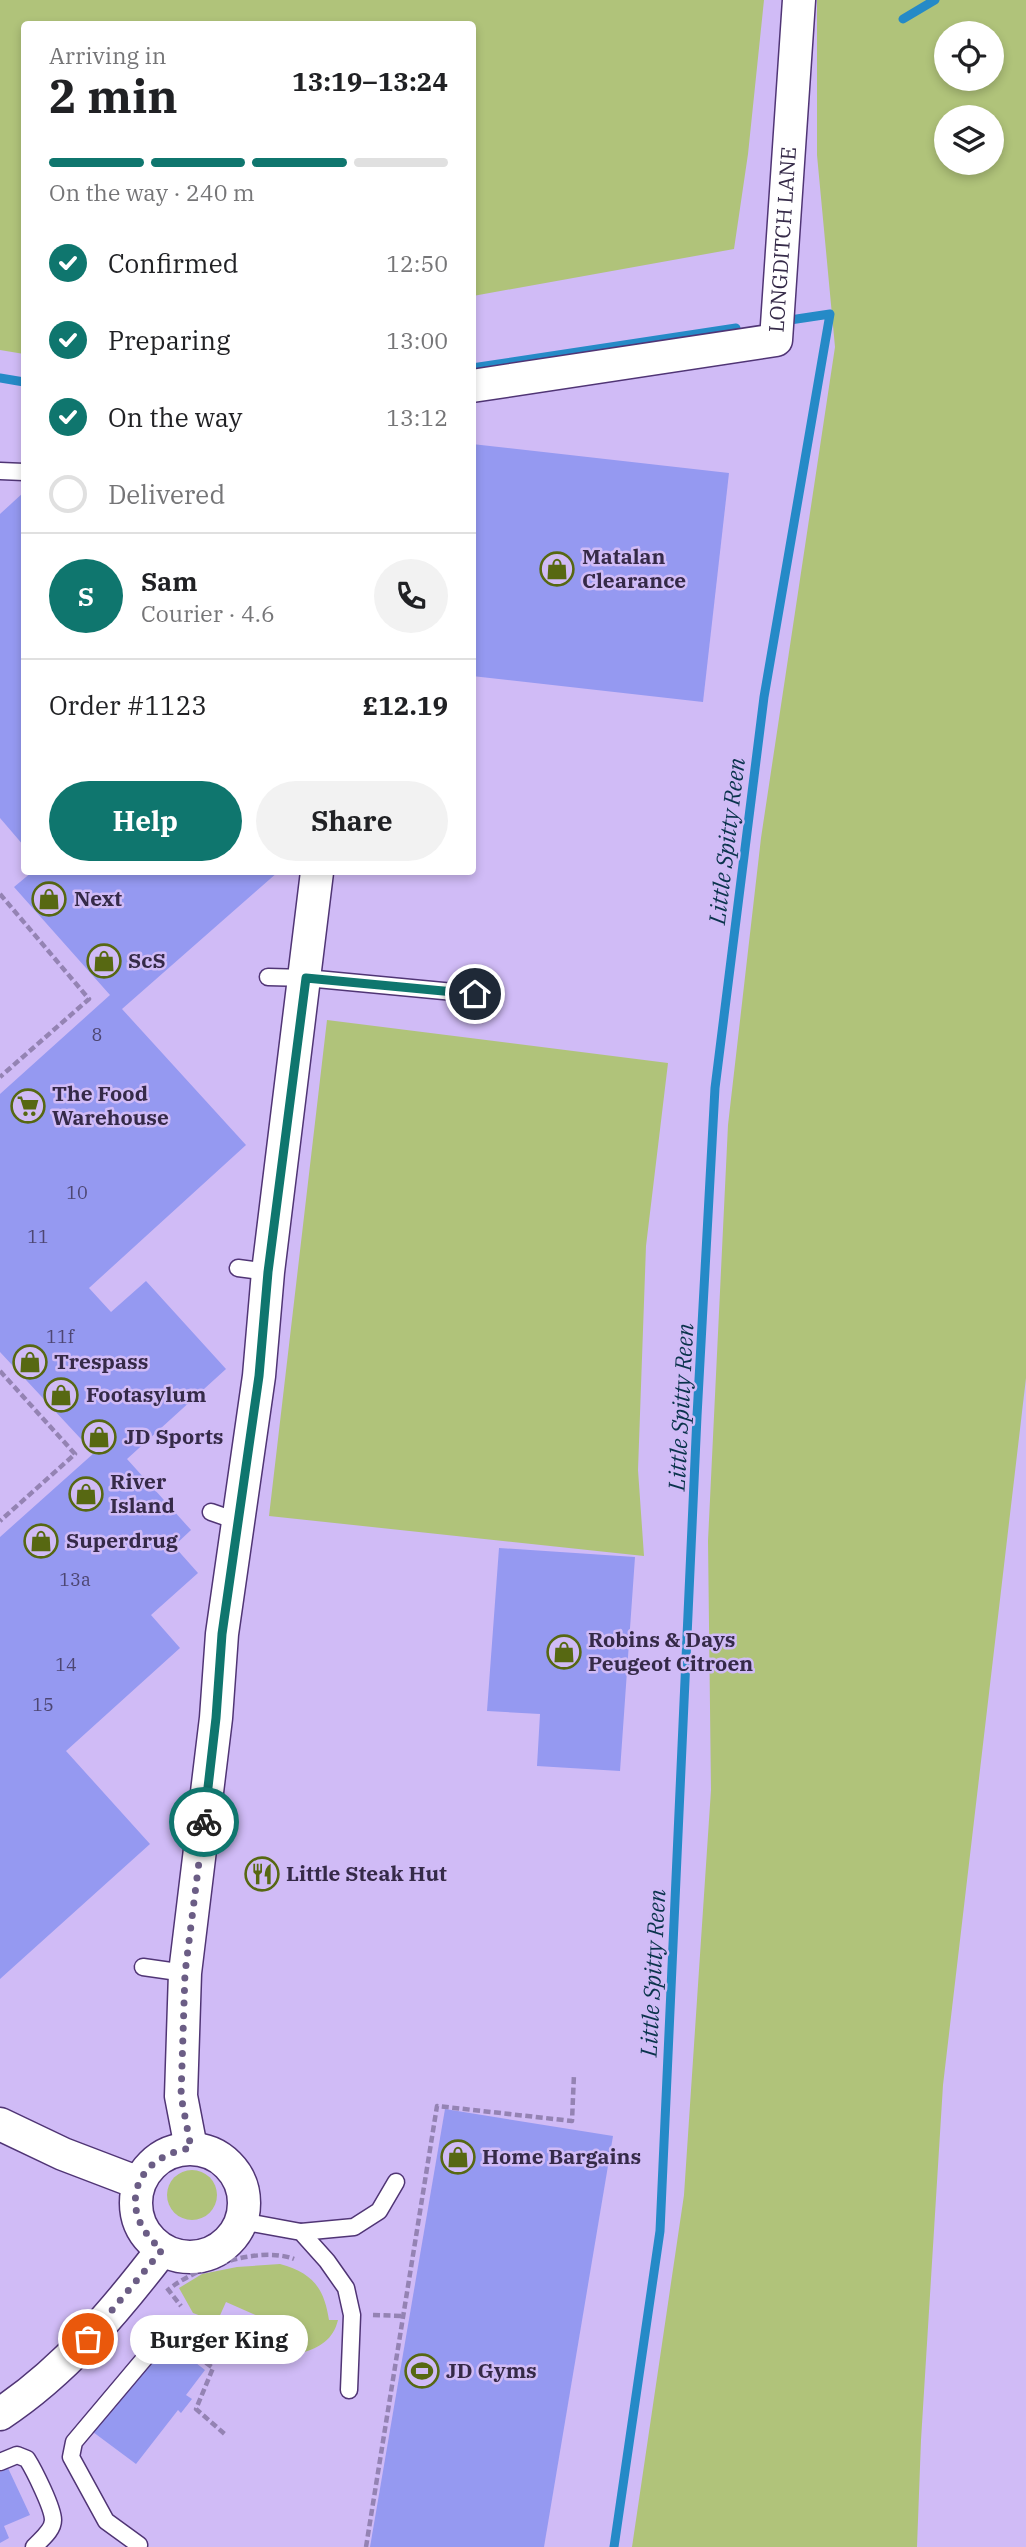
<!DOCTYPE html>
<meta charset="utf-8">
<style>
:root{--surface:#fff;--page:#f2f2f2;--text:#202124;--muted:#757577;--line:#e0e0e0;--accent:#0f766e}
body{margin:0;font-family:"IBM Plex Serif",serif;background:var(--page);color:var(--text);height:100vh;display:flex;flex-direction:column;font-size:26px;white-space:nowrap}
*{box-sizing:border-box;margin:0}
p{font-size:23px;color:var(--muted)}
.icon{flex:none;width:38px;height:38px;fill:none;stroke:currentColor;stroke-width:2;stroke-linecap:round;stroke-linejoin:round}
.map{position:relative;flex:1;overflow:hidden}
.side{position:absolute;left:21px;top:21px;width:455px;height:854px;display:flex;flex-direction:column;background:var(--surface);border-radius:7px;box-shadow:0 4px 10px #0003}
.side>*{flex:none}
.fabs{position:absolute;left:934px;top:21px;display:grid;gap:14px}
.fabs a{display:grid;place-items:center;width:70px;height:70px;border-radius:50%;background:var(--surface);box-shadow:0 4px 10px #0003;font-size:35px}
.pin{position:absolute;display:grid;place-items:center;width:60px;height:60px;color:#fff;margin:-30px;border:4px solid #fff;border-radius:50%;box-shadow:0 2px 7px #0007}
.courier{position:absolute;display:grid;place-items:center;width:70px;height:70px;margin:-35px;border:5px solid #0f766e;border-radius:50%;background:#fff;color:#222;box-shadow:0 2px 9px #0007}
.bubble{position:absolute;height:49px;border-radius:24px;background:var(--surface);box-shadow:0 4px 10px #0003;font-size:23px;font-weight:700;line-height:49px;text-align:center}
.summary em{font-style:normal;font-weight:700}
.summary div{display:flex;flex-direction:column-reverse}
.summary{display:flex;align-items:center;justify-content:space-between;height:119px;padding:0 28px}
h1{font-size:46px;font-weight:700;line-height:52px}
.bar{display:grid;grid-template-columns:repeat(4,1fr);gap:10px 7px;align-content:center;height:84px;padding:0 28px}
.bar i{height:9px;border-radius:5px;background:var(--line)}
.bar .on{background:var(--accent)}
.bar p{grid-column:span 4}
.line{display:flex;align-items:center;gap:18px;padding:0 28px;border-top:2px solid var(--line)}
.line div{flex:1}
.round{display:grid;place-items:center;flex:none;width:74px;height:74px;border-radius:37px;background:var(--page)}
ol{padding:0 28px;list-style:none}
li{display:flex;align-items:center;gap:21px;height:77px}
li p{margin-inline-start:auto}
li .icon{padding:7px;border-radius:50%;background:var(--accent);color:#fff;stroke-width:4}
li:last-child{color:var(--muted)}
li i{width:38px;height:38px;border:4px solid var(--line);border-radius:50%}
.button{display:flex;gap:14px;margin-top:auto;padding:14px 28px}
.button a{flex:1;height:80px;border-radius:42px;background:var(--accent);color:#fff;font-size:28px;font-weight:700;line-height:80px;text-align:center}
.button a+a{background:var(--page);color:var(--text)}
.map>svg:first-child{display:block}
.green{fill:#b0c37a;fill-rule:evenodd}
.lines{fill:none;stroke-linecap:round;stroke-linejoin:round}
.stream{stroke:#258ac7;stroke-width:9}
.building{fill:#9599f1}
.service-casing{stroke:#503575;stroke-width:19}
.minor-casing{stroke:#503575;stroke-width:35}
.path{stroke:#9483b3;stroke-width:4.5;stroke-dasharray:7 3.5;stroke-linecap:butt}
.service{stroke:#fff;stroke-width:16}
.minor{stroke:#fff;stroke-width:32}
.done{stroke:#6b5d85;stroke-width:7;stroke-dasharray:0 12.6}
.route{stroke:#0f766e;stroke-width:9}
.labels{text-anchor:middle;stroke-width:5;stroke-linejoin:round;paint-order:stroke}
.number-label{font-size:18px;fill:#4d4672}
.street-label{font-size:21px;fill:#352a48;stroke:#d0bbf6}
.poi-label{font-size:21px;font-weight:bold;fill:#352a48;stroke:#d0bbf6;text-anchor:start}
.water-label{font-size:23px;font-style:italic;fill:#0a334c;stroke:#d0bbf6}
</style>
<div class="map">
<svg width="1026" height="2547" viewBox="0 0 1026 2547">
<rect width="100%" height="100%" fill="#d0bbf6"/>
<g class="green">
<path d="M0 0H764L748 154 734 249 473 296 472 24H24V354L0 350Z"/>
<path d="M817 0H1026V1378L943 2085 921 2440 917 2547H632L684 2195 711 1790 708 1541 728 1125 761 838 835 347 817 155ZM992 33V79H947V33ZM992 117V163H947V117Z"/>
<path d="M327 1020 668 1063 646 1246 638 1470 644 1556 269 1516Z"/>
<circle cx="192" cy="2195" r="25"/>
<path d="M280 2264C312 2273 324 2287 329 2320H338C333 2340 320 2347 302 2353L291 2349 299 2334 226 2302 217 2322 193 2313 179 2288 202 2274 237 2267Z"/>
</g>
<g class="lines">
<g class="stream">
<path d="M903 19 935 0"/>
<path d="M472 368 736 328"/>
<path d="M0 378 24 382"/>
<path d="M614 2547 660 2231 697 1416 715 1088 764 697 830 314 790 320"/>
</g>
</g>
<g class="building">
<path d="M472 444 729 473 703 702 472 676Z"/>
<path d="M24 492V846L0 818V514Z"/>
<path d="M32 872H278L122 1009 246 1145 89 1288 111 1312 146 1281 226 1369 127 1459 191 1530 174 1546 198 1573 151 1615 180 1648 66 1751 150 1844 0 1979V1537L94 1453 0 1352V1094L110 995 14 887Z"/>
<path d="M499 1548 635 1557 620 1771 537 1766 540 1714 487 1711Z"/>
<path d="M445 2109 613 2136 544 2547H370Z"/>
<path d="M165 2339 205 2370 186 2395 192 2399 181 2413 178 2410 136 2464 93 2432Z"/>
<path d="M8 2468 30 2515 4 2526 9 2538 0 2543V2472Z"/>
</g>
<g class="lines">
<defs>
<g id="service">
<path d="M0 471 24 472"/>
<path d="M268 977 306 978 475 994"/>
<path d="M238 1268 268 1272"/>
<path d="M211 1512 237 1521"/>
<path d="M143 1967 185 1973"/>
<path d="M241 2221 301 2232 327 2261 346 2288 352 2315 349 2390"/>
<path d="M301 2232 354 2227 379 2211 396 2182"/>
<path d="M0 2462 17 2455 27 2459C34 2470 53 2508 53 2520 53 2531 40 2540 34 2547"/>
<path d="M139 2545 106 2521 71 2457 74 2442 165 2334 177 2327 202 2328"/>
</g>
<g id="minor">
<path id="s1" d="M472 386 776 340 799 0"/>
<path d="M0 2124 63 2154 139 2183"/>
<path d="M191 2148 181 2096 185 1973 216 1718 222 1634 259 1376 268 1272 317 872"/>
<circle cx="190" cy="2203" r="54"/>
<path d="M0 2414C64 2372 116 2310 162 2250"/>
</g>
</defs>
<use href="#service" class="service-casing"/>
<use href="#minor" class="minor-casing"/>
<g class="path">
<path d="M0 894 89 999 0 1077"/>
<path d="M0 1371 75 1454 0 1521"/>
<path d="M173 2286C201 2266 261 2246 294 2259"/>
<path d="M167 2288 181 2306"/>
<path d="M373 2315 403 2316"/>
<path d="M189 2350 213 2368 196 2409 227 2436"/>
<path d="M366 2547 437 2106 572 2121 574 2074"/>
</g>
<use href="#service" class="service"/>
<use href="#minor" class="minor"/>
</g>
<g class="lines">
<path class="done" d="M88 2339 162 2250C116 2212 132 2157 191 2148L181 2096 185 1973 204 1822"/>
<path class="route" d="M204 1822 216 1718 222 1634 259 1376 268 1272 306 978 475 994"/>
</g>
<defs>
<symbol id="shop-ring" viewBox="-11 -11 22 22"><circle r="9.5" fill="#d0bbf6" stroke="#576812" stroke-width="1.5"/><path d="M-5-2.5h2.3a2.7 3.5 0 0 1 5.4 0H5L5.5 6h-11ZM-1.5-2.5h3a1.5 2.3 0 0 0-3 0Z" fill="#576812"/></symbol>
<symbol id="supermarket-ring" viewBox="-11 -11 22 22"><circle r="9.5" fill="#d0bbf6" stroke="#576812" stroke-width="1.5"/><path d="M-6-5.5h2.5l.6 2H6L4.5 2H-2.5L-4.4-4H-6ZM-1.5 3.2a1.3 1.3 0 1 0 .1 0ZM3 3.2a1.3 1.3 0 1 0 .1 0Z" fill="#576812"/></symbol>
<symbol id="restaurant-ring" viewBox="-11 -11 22 22"><circle r="9.5" fill="#d0bbf6" stroke="#576812" stroke-width="1.5"/><path d="M-5-6h1v4h1v-4h1v4h1v-4h1v5L-1.5 .5V6h-2V.5L-5-1ZM5-6V6H3V1.5H1.5Q1.5-4 5-6Z" fill="#576812"/></symbol>
<symbol id="stadium-ring" viewBox="-11 -11 22 22"><circle r="9.5" fill="#d0bbf6" stroke="#576812" stroke-width="1.5"/><path d="M0-5a6.5 5 0 1 0 0 10a6.5 5 0 1 0 0-10ZM-3.5-1.8h7v3.6h-7Z" fill="#576812"/></symbol>
</defs>
<g fill-rule="evenodd">
<use href="#shop-ring" x="538" y="550" width="38" height="38"/>
<use href="#shop-ring" x="30" y="880" width="38" height="38"/>
<use href="#shop-ring" x="85" y="942" width="38" height="38"/>
<use href="#supermarket-ring" x="9" y="1087" width="38" height="38"/>
<use href="#shop-ring" x="11" y="1343" width="38" height="38"/>
<use href="#shop-ring" x="42" y="1376" width="38" height="38"/>
<use href="#shop-ring" x="80" y="1418" width="38" height="38"/>
<use href="#shop-ring" x="67" y="1475" width="38" height="38"/>
<use href="#shop-ring" x="22" y="1522" width="38" height="38"/>
<use href="#shop-ring" x="545" y="1633" width="38" height="38"/>
<use href="#restaurant-ring" x="243" y="1855" width="38" height="38"/>
<use href="#shop-ring" x="439" y="2138" width="38" height="38"/>
<use href="#stadium-ring" x="403" y="2352" width="38" height="38"/>
</g>
<g class="labels">
<g class="number-label">
<text x="97" y="1041">8</text>
<text x="77" y="1199">10</text>
<text x="38" y="1243">11</text>
<text x="60" y="1343">11f</text>
<text x="75" y="1586">13a</text>
<text x="66" y="1671">14</text>
<text x="43" y="1711">15</text>
</g>
<g class="street-label">
<text dy="7" stroke="none"><textPath href="#s1" startOffset="408">LONGDITCH LANE</textPath></text>
</g>
<g class="poi-label">
<text x="582" y="564">Matalan<tspan x="582" dy="24">Clearance</tspan></text>
<text x="74" y="906">Next</text>
<text x="128" y="968">ScS</text>
<text x="52" y="1101">The Food<tspan x="52" dy="24">Warehouse</tspan></text>
<text x="54" y="1369">Trespass</text>
<text x="86" y="1402">Footasylum</text>
<text x="124" y="1444">JD Sports</text>
<text x="110" y="1489">River<tspan x="110" dy="24">Island</tspan></text>
<text x="66" y="1548">Superdrug</text>
<text x="588" y="1647">Robins &amp; Days<tspan x="588" dy="24">Peugeot Citroen</tspan></text>
<text x="286" y="1881">Little Steak Hut</text>
<text x="482" y="2164">Home Bargains</text>
<text x="446" y="2378">JD Gyms</text>
</g>
<g class="water-label">
<text transform="translate(727 841) rotate(-83)" y="8">Little Spitty Reen</text>
<text transform="translate(681 1407) rotate(-87)" y="8">Little Spitty Reen</text>
<text transform="translate(653 1973) rotate(-87)" y="8">Little Spitty Reen</text>
</g>
</g>
</svg>
<div class="fabs">
<a><svg class="icon" aria-label="locate" viewBox="0 0 24 24"><circle cx="12" cy="12" r="6"/><path d="M12 2v4M12 18v4M2 12h4M18 12h4"/></svg></a>
<a><svg class="icon" aria-label="layers" viewBox="0 0 24 24"><path d="M12 4l9 5-9 5-9-5zM3 14l9 5 9-5"/></svg></a>
</div>
<div class="pin" style="left:88px;top:2339px;background:#ea580c"><svg class="icon" aria-label="bag" viewBox="0 0 24 24"><path d="M5 8h14l-1 12H6zM9 8a3 3 0 0 1 6 0"/></svg></div>
<div class="pin" style="left:475px;top:994px;background:#1f2937"><svg class="icon" aria-label="home" viewBox="0 0 24 24"><path d="M3 11l9-7 9 7M6 9v11h12V9"/></svg></div>
<div class="courier" style="left:204px;top:1822px"><svg class="icon" aria-label="bike" viewBox="0 0 24 24"><circle cx="6" cy="16" r="4"/><circle cx="18" cy="16" r="4"/><path d="M6 16l4-8h5l3 8M10 8l3 8H6M13 5h3"/></svg></div>
<div class="bubble" style="left:130px;top:2315px;width:178px">Burger King</div>
<section class="side">
<div class="summary"><div><h1>2 min</h1><p>Arriving in</p></div><em>13:19–13:24</em></div>
<div class="bar"><i class="on"></i><i class="on"></i><i class="on"></i><i></i><p>On the way · 240 m</p></div>
<ol>
<li><svg class="icon" aria-label="check" viewBox="0 0 24 24"><path d="M5 12l5 5 9-10"/></svg>Confirmed<p>12:50</p></li>
<li><svg class="icon" aria-label="check" viewBox="0 0 24 24"><path d="M5 12l5 5 9-10"/></svg>Preparing<p>13:00</p></li>
<li><svg class="icon" aria-label="check" viewBox="0 0 24 24"><path d="M5 12l5 5 9-10"/></svg>On the way<p>13:12</p></li>
<li><i></i>Delivered</li>
</ol>
<div class="line" style="height:126px"><b class="round" style="background:var(--accent);color:#fff">S</b><div><b>Sam</b><p>Courier · 4.6</p></div><a class="round"><svg class="icon" aria-label="phone" viewBox="0 0 24 24"><path d="M5 4h4l2 5-3 2q2 4 5 5l2-3 5 2v4C11 20 4 13 5 4z"/></svg></a></div>
<div class="line" style="height:91px"><div>Order #1123</div><b>£12.19</b></div>
<div class="button"><a>Help</a><a>Share</a></div>
</section>
</div>
